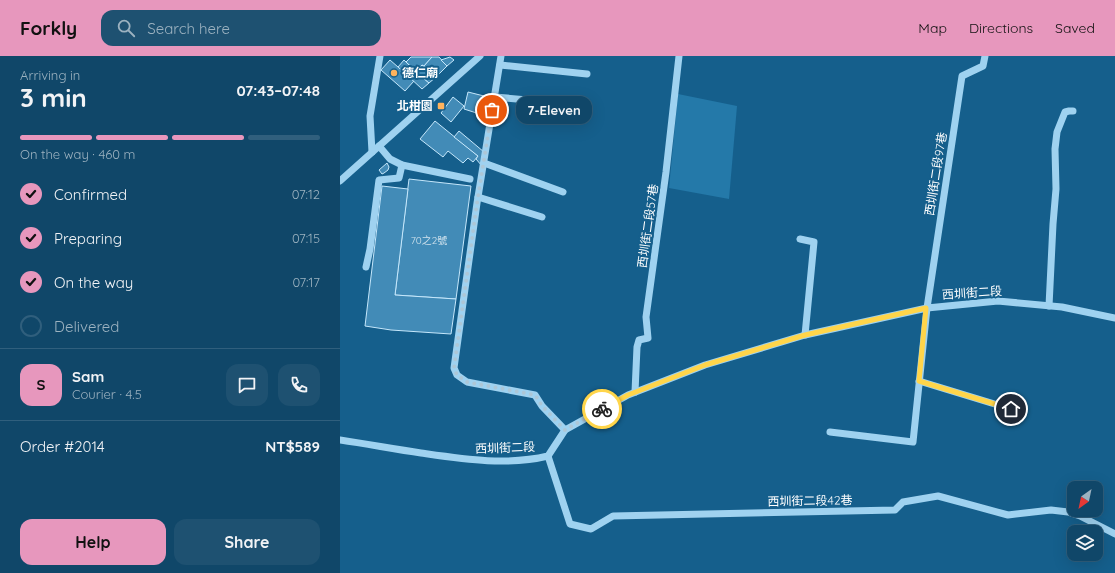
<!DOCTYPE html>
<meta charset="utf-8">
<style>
:root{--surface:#104769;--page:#1e5171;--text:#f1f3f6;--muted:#9cb2c0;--line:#305f7d;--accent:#e797bd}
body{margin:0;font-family:Quicksand,"Noto Sans TC",sans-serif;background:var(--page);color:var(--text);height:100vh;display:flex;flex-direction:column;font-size:15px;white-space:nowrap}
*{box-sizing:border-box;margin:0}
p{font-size:13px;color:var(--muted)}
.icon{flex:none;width:22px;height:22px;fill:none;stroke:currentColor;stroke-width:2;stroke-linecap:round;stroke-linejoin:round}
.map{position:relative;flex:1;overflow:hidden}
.drawer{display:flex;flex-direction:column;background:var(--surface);width:340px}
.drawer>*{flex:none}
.needle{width:26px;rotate:213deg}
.controls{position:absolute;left:727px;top:425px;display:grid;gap:8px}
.controls a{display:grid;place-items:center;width:36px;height:36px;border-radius:8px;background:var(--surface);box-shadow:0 4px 16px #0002,0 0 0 1px var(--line);font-size:20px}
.pin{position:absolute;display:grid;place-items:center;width:34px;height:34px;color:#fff;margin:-17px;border:2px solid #fff;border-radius:50%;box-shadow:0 1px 4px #0007}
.courier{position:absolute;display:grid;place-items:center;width:40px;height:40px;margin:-20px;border:3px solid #ffd54a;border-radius:50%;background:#fff;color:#222;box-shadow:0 1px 5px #0007}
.bubble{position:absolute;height:28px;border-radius:12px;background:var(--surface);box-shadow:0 4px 16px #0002,0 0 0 1px var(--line);font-size:13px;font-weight:800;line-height:28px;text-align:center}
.overview em{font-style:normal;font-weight:800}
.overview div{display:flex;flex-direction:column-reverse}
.overview{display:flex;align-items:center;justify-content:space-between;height:68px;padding:0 20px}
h1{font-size:26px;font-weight:800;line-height:30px}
.bar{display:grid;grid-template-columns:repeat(4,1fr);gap:6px 4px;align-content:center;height:48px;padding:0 20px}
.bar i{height:5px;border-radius:3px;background:var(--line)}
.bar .selected{background:var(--accent)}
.bar p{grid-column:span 4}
.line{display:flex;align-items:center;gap:10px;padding:0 20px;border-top:1px solid var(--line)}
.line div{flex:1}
.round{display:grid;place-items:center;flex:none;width:42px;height:42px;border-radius:12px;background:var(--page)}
ol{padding:0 20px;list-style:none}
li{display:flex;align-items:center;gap:12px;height:44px}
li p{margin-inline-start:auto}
li .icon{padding:4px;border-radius:50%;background:var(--accent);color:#111;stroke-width:4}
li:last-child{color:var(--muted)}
li i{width:22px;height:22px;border:2px solid var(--line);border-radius:50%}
.primary-button{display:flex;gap:8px;margin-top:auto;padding:8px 20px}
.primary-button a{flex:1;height:46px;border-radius:12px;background:var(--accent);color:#111;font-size:16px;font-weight:800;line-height:46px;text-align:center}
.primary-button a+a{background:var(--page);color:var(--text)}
header{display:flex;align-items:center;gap:24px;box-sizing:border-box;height:56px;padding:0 20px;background:var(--accent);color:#111}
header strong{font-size:19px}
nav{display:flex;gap:22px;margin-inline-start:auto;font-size:14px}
.search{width:280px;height:36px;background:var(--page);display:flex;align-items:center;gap:10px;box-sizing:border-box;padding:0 14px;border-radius:12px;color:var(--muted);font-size:15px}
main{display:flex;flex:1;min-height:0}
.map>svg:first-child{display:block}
.green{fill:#2479a9}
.building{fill:#428bb7;stroke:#c5e7fb}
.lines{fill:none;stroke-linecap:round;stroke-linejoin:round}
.minor{stroke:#9fd2f0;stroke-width:7}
.done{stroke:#adc7d7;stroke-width:4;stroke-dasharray:0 7.2}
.route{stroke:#ffd54a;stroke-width:5}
.poi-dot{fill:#ffb35d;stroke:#155f8c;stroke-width:1.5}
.labels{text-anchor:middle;stroke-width:4;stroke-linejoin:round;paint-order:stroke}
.number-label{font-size:10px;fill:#d0e2ed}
.poi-label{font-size:12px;font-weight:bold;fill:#fff;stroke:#155f8c;text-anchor:start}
.street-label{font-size:12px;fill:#fff;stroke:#155f8c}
</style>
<header>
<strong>Forkly</strong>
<div class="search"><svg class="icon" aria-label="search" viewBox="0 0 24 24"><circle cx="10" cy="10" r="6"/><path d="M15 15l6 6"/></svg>Search here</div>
<nav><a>Map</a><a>Directions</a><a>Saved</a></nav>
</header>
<main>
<section class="drawer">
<div class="overview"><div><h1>3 min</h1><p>Arriving in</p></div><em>07:43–07:48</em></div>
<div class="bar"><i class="selected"></i><i class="selected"></i><i class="selected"></i><i></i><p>On the way · 460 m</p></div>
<ol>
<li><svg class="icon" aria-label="check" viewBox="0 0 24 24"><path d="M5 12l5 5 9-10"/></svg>Confirmed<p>07:12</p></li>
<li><svg class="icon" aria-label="check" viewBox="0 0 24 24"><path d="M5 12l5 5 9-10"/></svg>Preparing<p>07:15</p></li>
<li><svg class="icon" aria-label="check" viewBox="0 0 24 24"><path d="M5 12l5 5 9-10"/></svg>On the way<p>07:17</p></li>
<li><i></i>Delivered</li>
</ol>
<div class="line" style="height:72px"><b class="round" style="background:var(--accent);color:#111">S</b><div><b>Sam</b><p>Courier · 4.5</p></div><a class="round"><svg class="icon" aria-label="chat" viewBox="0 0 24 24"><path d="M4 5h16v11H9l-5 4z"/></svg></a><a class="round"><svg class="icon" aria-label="phone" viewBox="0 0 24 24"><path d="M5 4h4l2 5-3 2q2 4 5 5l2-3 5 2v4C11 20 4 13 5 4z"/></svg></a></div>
<div class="line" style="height:52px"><div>Order #2014</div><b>NT$589</b></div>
<div class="primary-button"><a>Help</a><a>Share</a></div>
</section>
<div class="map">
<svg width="775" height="517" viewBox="0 0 775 517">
<rect width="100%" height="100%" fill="#155f8c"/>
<path class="green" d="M338 38 397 50 389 143 329 132Z"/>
<g class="building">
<path d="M71 1H92L84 10 82 9 76 15 66 6Z"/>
<path d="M92 1H99L107 10 96 21 84 10Z"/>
<path d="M110 1 114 4 107 10 101 4Z"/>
<path d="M50 4 74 25 65 35 41 14Z"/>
<path d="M64 4 74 14 68 20 58 11Z"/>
<path d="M82 9 89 15 82 21 76 15Z"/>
<path d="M74 14 89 27 82 33 68 20Z"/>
<path d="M89 15 96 21 89 27 82 21Z"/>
<path d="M128 36 152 42 146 60 124 53Z"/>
<path d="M113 41 124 50 111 66 101 57Z"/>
<path d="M95 65 138 100 133 106 128 102 123 107 108 95 103 101 80 83Z"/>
<path d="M119 75 144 96 142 110 136 103 138 100 114 81Z"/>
<path d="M47 107 49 111 48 114 44 117 42 118 39 114Z"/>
<path d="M69 123 131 130 116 243 55 239Z"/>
<path d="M42 130 68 133 55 239 116 243 111 278 51 274 25 270Z"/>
</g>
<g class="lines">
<g class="minor">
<path d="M161 0 137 147 114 312 117 319 127 326 195 339 202 350 225 374"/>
<path d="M160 9 247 18"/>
<path d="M155 41 221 47"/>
<path d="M39 90 50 103 62 109 130 123"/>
<path d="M32 96 30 60 40 0"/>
<path d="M144 107 223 136"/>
<path d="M0 125 140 0"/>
<path d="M138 141 202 161"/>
<path d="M460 183 474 186 465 279"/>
<path d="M26 211 30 193 39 124 59 122 62 109"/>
<path d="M709 250 713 168 716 133 715 93 717 76 725 56 729 55H733"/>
<path d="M579 325 671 353"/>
<path d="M295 336 297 291 299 284 308 282 306 261 326 116 339 0"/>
<path d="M490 376 573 386 587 252 622 20 643 10 645 0"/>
<path d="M0 384C27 388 54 393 81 397 123 403 167 410 208 400L225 374 288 339 365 309 465 279 587 252 658 245 722 251 775 262"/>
<path d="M208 400 230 468 251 473 273 460 555 454 563 446 598 440 668 459 711 454 728 456 740 460 775 478"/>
</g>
</g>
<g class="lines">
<path class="done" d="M152 54 137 147 114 312 117 319 127 326 195 339 202 350 225 374 262 353"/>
<path class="route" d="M262 353 288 339 365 309 465 279 586 252 579 325 671 353"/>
</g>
<g class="poi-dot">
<circle cx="54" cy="17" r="4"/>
<rect x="97" y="46" width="8" height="8" rx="2"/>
</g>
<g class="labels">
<g class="number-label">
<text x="89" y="188">70之2號</text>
</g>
<g class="poi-label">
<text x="62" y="21">德仁廟</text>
<text x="93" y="54" text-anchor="end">北柑園</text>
</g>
<g class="street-label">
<text transform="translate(596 118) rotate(-81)" y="4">西圳街二段97巷</text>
<text transform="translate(308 170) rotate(-82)" y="4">西圳街二段57巷</text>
<text transform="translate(632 237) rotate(-4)" y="4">西圳街二段</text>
<text transform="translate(165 392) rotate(-2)" y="4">西圳街二段</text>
<text transform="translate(470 445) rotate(-1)" y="4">西圳街二段42巷</text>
</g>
</g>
</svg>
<div class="controls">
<a><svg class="needle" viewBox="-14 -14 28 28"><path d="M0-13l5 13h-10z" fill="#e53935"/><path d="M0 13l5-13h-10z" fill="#9cb2c0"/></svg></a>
<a><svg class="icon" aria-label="layers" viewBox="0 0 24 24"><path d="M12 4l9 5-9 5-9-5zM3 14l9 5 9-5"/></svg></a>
</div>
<div class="pin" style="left:152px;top:54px;background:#ea580c"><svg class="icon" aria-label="bag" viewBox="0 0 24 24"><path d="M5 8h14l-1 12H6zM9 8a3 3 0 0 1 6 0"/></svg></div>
<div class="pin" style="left:671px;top:353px;background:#1f2937"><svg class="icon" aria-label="home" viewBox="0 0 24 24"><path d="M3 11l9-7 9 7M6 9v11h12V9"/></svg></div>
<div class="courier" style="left:262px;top:353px"><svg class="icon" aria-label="bike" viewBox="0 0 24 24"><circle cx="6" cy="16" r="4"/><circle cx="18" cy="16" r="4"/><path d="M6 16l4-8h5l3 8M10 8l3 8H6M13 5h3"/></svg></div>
<div class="bubble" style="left:176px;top:40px;width:76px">7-Eleven</div>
</div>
</main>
